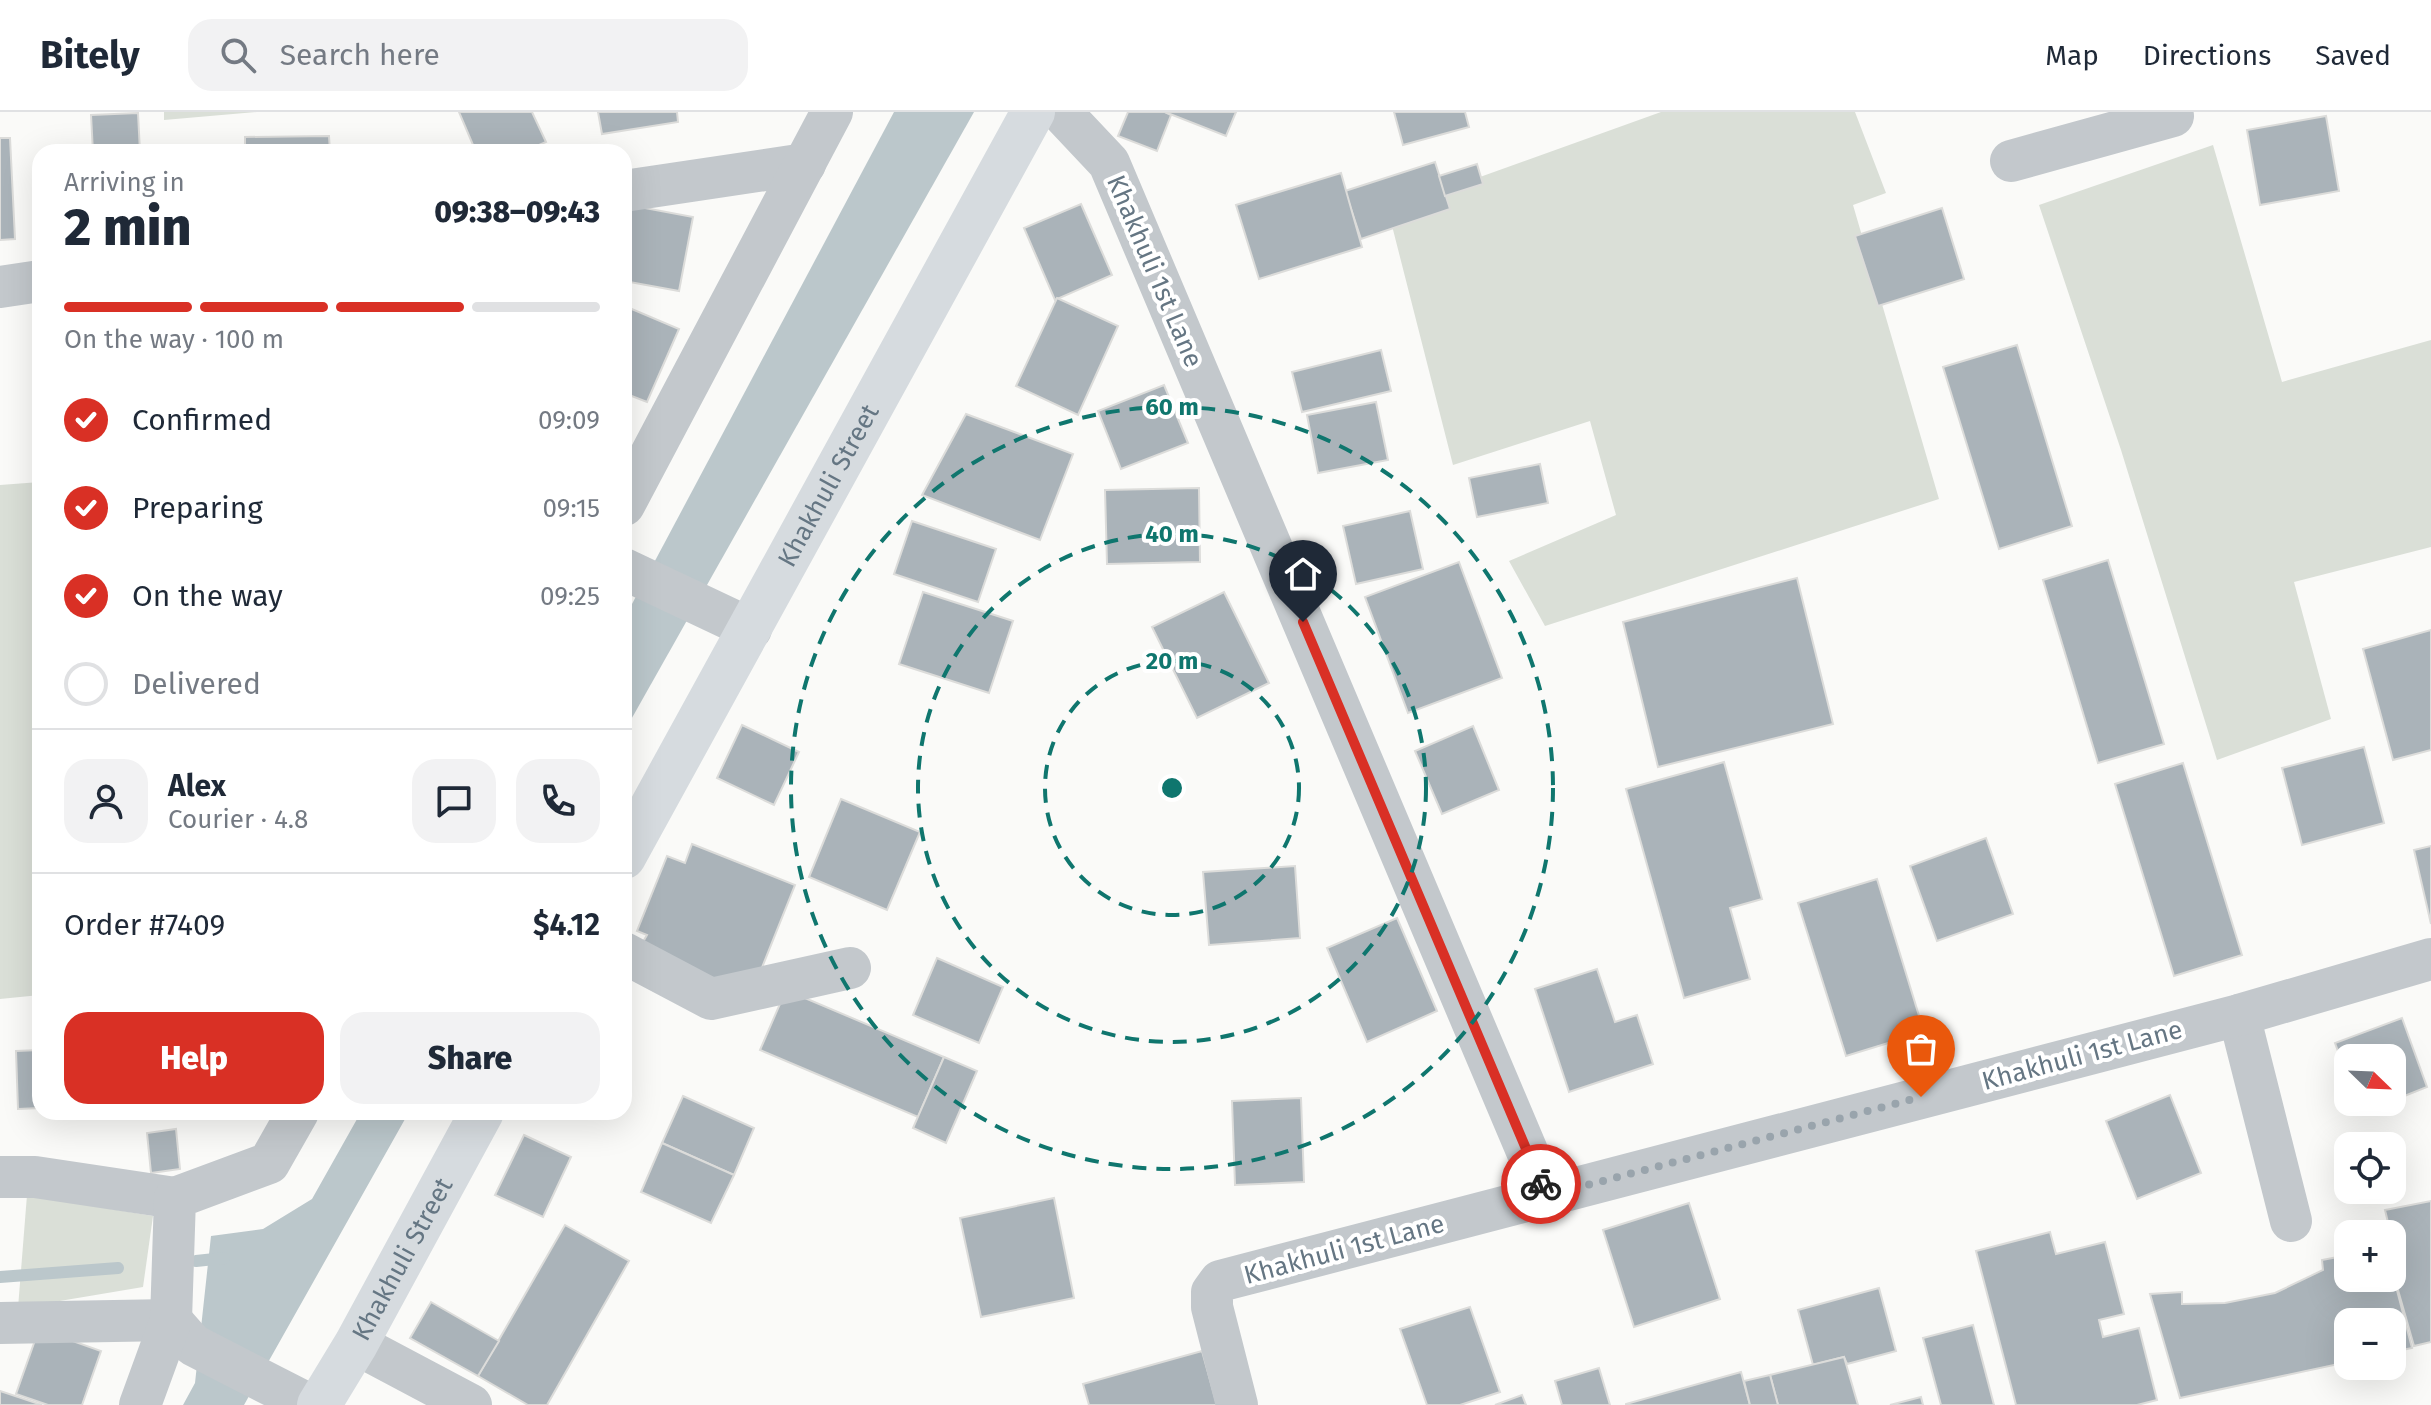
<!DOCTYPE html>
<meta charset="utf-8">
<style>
:root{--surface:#fff;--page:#f2f2f3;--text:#1f2937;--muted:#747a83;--line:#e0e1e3;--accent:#d93025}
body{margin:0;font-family:"Fira Sans",sans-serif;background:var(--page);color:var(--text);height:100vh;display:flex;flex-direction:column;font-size:30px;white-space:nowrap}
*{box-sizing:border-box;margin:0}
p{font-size:26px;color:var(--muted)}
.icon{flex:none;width:44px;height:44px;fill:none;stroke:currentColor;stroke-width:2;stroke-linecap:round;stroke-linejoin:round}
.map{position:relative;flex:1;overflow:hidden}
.side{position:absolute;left:32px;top:32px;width:600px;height:976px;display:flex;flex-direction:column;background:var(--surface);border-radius:24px;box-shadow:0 8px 32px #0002}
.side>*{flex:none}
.needle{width:52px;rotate:113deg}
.controls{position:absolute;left:2334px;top:932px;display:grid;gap:16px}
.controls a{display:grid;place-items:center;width:72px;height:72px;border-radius:16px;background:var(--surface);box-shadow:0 8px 32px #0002;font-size:40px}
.pin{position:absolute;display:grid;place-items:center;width:68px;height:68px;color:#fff;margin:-82px -34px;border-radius:50% 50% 50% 0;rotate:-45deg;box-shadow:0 0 8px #0007}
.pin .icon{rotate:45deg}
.courier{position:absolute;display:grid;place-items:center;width:80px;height:80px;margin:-40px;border:6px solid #d93025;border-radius:50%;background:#fff;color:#222;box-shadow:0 2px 10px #0007}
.overview em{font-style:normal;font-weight:800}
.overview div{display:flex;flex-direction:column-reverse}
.overview{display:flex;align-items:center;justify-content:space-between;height:136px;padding:0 32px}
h1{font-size:52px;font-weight:800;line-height:60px}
.bar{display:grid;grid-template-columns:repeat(4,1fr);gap:12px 8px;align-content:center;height:96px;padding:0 32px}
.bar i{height:10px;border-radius:6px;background:var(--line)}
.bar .current{background:var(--accent)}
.bar p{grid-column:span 4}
.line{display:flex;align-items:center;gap:20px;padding:0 32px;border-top:2px solid var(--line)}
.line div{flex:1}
.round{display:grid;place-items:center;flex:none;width:84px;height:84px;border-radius:24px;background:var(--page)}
ol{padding:0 32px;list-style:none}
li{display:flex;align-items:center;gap:24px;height:88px}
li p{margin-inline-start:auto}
li .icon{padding:8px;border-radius:50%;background:var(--accent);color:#fff;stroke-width:4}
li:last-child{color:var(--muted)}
li i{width:44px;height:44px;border:4px solid var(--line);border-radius:50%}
.cta{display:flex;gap:16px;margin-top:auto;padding:16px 32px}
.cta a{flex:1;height:92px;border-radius:24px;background:var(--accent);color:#fff;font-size:32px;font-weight:800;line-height:92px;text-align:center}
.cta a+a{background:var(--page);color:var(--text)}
header{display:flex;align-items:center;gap:48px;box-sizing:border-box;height:112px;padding:0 40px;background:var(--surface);border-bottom:2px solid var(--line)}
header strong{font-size:38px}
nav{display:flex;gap:44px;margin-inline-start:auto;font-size:28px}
.search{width:560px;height:72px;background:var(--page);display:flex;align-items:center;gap:20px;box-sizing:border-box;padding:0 28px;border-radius:24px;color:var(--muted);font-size:30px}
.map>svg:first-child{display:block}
.green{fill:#dadfd7}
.water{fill:#bbc7cb}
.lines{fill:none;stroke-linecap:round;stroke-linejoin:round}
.stream{stroke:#bbc7cb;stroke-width:12}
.building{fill:#aab3b9;stroke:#dcdcda;stroke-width:2}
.minor{stroke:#c3c8cc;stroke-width:42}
.major{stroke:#d6dbdf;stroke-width:44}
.done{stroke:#99a4ac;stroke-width:8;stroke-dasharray:0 14.4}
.route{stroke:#d93025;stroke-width:10}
.ring{fill:none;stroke:#0f766e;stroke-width:4;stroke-dasharray:14 10}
.labels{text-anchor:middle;stroke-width:8;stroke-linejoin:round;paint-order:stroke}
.street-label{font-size:26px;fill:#657683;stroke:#fff}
.centre{fill:#0f766e;stroke:#fff;stroke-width:4}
.ring-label{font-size:24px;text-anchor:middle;font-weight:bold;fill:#0f766e;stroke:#fff;stroke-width:8;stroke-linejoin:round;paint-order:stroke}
</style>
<header>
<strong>Bitely</strong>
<div class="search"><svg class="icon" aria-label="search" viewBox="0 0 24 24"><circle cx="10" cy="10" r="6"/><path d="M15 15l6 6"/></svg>Search here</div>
<nav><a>Map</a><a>Directions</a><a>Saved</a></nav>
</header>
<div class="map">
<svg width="2431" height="1293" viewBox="0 0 2431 1293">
<rect width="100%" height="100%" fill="#fafaf8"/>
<g class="green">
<path d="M164 0H257L164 8Z"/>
<path d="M1661 0H1855L1886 81 1853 93 1939 387 1545 514 1509 449 1616 403 1590 309 1453 353 1388 98Z"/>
<path d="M2213 33 2282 270 2431 228V435L2294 470 2331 607 2217 648 2121 338 2039 93Z"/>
<path d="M40 370V883L0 887V373Z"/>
<path d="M27 1083 153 1104 143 1175 18 1196Z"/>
</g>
<g class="water">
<path d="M894 0H974L624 620V507Z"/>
<path d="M361 1000H409L244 1293H183L195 1271 211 1124 263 1117 312 1087Z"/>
</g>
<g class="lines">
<g class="stream">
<path d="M196 1149 224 1146"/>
<path d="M0 1165 118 1156"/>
</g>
</g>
<g class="building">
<path d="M459 0H532L546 30 523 40H476Z"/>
<path d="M598 0H677L678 10 602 22Z"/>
<path d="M1128 0H1165L1171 3 1157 39 1118 24Z"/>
<path d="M1165 0H1236L1226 24Z"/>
<path d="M1394 0H1465L1469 15 1403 33Z"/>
<path d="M138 1 140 40H93L91 3Z"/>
<path d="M2326 4 2339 79 2260 93 2247 18Z"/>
<path d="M329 24 330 40H245V25Z"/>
<path d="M0 26H10L15 127 0 128Z"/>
<path d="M1435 50 1450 97 1361 127 1345 79Z"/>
<path d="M1477 52 1483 72 1445 84 1439 64Z"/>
<path d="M1341 61 1362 135 1259 167 1236 93Z"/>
<path d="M1081 92 1112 163 1055 188 1024 116Z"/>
<path d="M629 93 693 105 679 179 624 169V121Z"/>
<path d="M1942 96 1964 167 1878 194 1855 124Z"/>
<path d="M1057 186 1118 214 1078 303 1016 274Z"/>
<path d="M627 195 679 217 647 290 624 281V203Z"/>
<path d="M2017 233 2072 414 1999 437 1943 255Z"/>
<path d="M1381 238 1391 279 1302 300 1292 260Z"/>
<path d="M1164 273 1188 331 1121 357 1098 299Z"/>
<path d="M1376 290 1388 348 1318 361 1307 303Z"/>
<path d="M966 302 1073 342 1040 428 922 383Z"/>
<path d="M1540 352 1548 391 1477 405 1469 366Z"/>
<path d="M1199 376 1200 450 1107 452 1105 378Z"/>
<path d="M1410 399 1423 457 1356 472 1343 414Z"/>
<path d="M912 409 996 437 978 490 894 462Z"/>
<path d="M2108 448 2164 632 2098 651 2043 468Z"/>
<path d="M1459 450 1502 566 1408 601 1365 485Z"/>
<path d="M1797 466 1833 612 1658 655 1623 510Z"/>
<path d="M923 480 1013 509 989 581 899 552Z"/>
<path d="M1224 480 1269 571 1197 606 1152 515Z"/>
<path d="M2431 518V638L2393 648 2363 537Z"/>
<path d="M742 613 799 640 774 693 717 666Z"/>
<path d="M1473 614 1499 678 1442 702 1415 639Z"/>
<path d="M2364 635 2384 711 2302 733 2282 656Z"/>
<path d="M1724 650 1762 787 1730 796 1750 867 1684 886 1626 677Z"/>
<path d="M2183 651 2242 843 2174 864 2115 672Z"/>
<path d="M841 687 920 720 887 798 809 765Z"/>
<path d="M1986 726 2013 802 1937 829 1910 754Z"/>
<path d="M692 732 795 773 755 873 722 869 636 842 647 823 637 819 667 744 685 751Z"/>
<path d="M2431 734V812L2414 738Z"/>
<path d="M1295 754 1300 826 1209 833 1203 760Z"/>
<path d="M1877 767 1924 920 1846 944 1798 791Z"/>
<path d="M1397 806 1437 899 1367 930 1327 836Z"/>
<path d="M937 846 1003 875 979 931 913 903Z"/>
<path d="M1597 857 1615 910 1637 903 1653 952 1569 980 1535 877Z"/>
<path d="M786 878 944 945 918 1005 760 938Z"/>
<path d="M2402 906 2427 975 2392 989V946H2348V966L2335 931Z"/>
<path d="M40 938V996L18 997 16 939Z"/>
<path d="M944 945 977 959 946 1031 913 1016Z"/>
<path d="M2170 983 2201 1061 2137 1087 2106 1009Z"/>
<path d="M683 984 754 1016 734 1063 662 1031Z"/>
<path d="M1301 986 1304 1070 1235 1073 1232 989Z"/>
<path d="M2357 990H2388L2361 1000Z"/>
<path d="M176 1017 180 1057 151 1061 147 1021Z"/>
<path d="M524 1023 571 1045 543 1105 495 1083Z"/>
<path d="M662 1031 734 1063 711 1111 641 1080Z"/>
<path d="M1054 1086 1074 1186 981 1205 960 1106Z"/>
<path d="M2431 1089V1230L2414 1234 2392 1157V1135H2394L2385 1098Z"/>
<path d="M1689 1091 1720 1187 1634 1215 1603 1118Z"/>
<path d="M565 1113 629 1149 547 1293H528L478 1264Z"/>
<path d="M2050 1120 2056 1142 2105 1130 2124 1202 2099 1208 2103 1225 2139 1216 2157 1288 2137 1293H2016L1976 1139Z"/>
<path d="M2348 1143V1166H2392V1159L2412 1236 2392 1240V1210H2348V1250L2180 1286 2150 1182 2182 1180V1192L2225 1191 2275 1181 2323 1158 2322 1148Z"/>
<path d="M1879 1176 1896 1239 1847 1252 1844 1245 1813 1253 1798 1198Z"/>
<path d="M431 1190 499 1229 478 1264 410 1226Z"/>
<path d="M1470 1195 1500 1280 1460 1293H1427L1400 1217Z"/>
<path d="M1973 1213 1994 1293H1941L1923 1226Z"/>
<path d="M39 1217 101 1239 82 1293H48L16 1282Z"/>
<path d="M1202 1239 1217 1293H1089L1083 1272Z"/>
<path d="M1844 1245 1858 1293H1778L1770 1263Z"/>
<path d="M1599 1256 1610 1293H1562L1555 1269Z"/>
<path d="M1741 1260 1750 1293H1626V1292Z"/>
<path d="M1770 1263 1778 1293H1750L1744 1269Z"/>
<path d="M0 1279 42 1293H0Z"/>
<path d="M1522 1283 1526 1293H1495Z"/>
<path d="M1921 1285 1923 1293H1890Z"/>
</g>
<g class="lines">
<g class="minor">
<path d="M1061 0 1109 51 1546 1084"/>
<path d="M2011 49 2173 4 2171 0"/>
<path d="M624 79 805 52"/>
<path d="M0 175 40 169"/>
<path d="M624 393 832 0"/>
<path d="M624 457 751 517"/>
<path d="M624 841 711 887 850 856"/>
<path d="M2239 903 2291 1109"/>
<path d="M0 1065H35L175 1086"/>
<path d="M171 1208 193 1233 310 1293"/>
<path d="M0 1211 171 1208"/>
<path d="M356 1232 471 1293"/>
<path d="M140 1293 171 1208 175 1086 269 1051 298 1000"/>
<path d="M1237 1293 1212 1195V1180L1220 1169 2239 903 2431 847"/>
</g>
<g class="major">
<path id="s1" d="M624 745 1033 0"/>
<path id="s2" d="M319 1293 356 1232 482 1000"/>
</g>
</g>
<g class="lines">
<path class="done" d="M1541 1072 1546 1084 1921 985"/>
<path class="route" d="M1303 510 1541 1072"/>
</g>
<g class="ring">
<circle cx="1172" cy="676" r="127"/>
<circle cx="1172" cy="676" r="254"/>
<circle cx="1172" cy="676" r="381"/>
</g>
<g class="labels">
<g class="street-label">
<text transform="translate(1155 159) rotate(67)" y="9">Khakhuli 1st Lane</text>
<text dy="9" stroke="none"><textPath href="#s1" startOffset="424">Khakhuli Street</textPath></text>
<text transform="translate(2082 943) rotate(-15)" y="9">Khakhuli 1st Lane</text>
<text transform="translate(1344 1137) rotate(-15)" y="9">Khakhuli 1st Lane</text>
<text dy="9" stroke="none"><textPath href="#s2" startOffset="168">Khakhuli Street</textPath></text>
</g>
</g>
<circle cx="1172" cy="676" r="12" class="centre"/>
<g class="ring-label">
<text x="1172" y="303">60 m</text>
<text x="1172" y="430">40 m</text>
<text x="1172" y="557">20 m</text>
</g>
</svg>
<div class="controls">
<a><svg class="needle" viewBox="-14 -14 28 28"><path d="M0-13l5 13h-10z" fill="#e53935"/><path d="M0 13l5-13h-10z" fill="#747a83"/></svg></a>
<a><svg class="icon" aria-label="locate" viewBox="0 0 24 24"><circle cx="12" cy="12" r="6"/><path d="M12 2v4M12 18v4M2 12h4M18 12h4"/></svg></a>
<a>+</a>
<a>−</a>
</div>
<div class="pin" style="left:1921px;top:985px;background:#ea580c"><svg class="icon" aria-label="bag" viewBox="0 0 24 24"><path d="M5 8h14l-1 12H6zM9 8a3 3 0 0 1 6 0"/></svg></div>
<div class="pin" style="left:1303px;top:510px;background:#1f2937"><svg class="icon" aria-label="home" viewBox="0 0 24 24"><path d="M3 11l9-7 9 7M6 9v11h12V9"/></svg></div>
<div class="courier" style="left:1541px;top:1072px"><svg class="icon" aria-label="bike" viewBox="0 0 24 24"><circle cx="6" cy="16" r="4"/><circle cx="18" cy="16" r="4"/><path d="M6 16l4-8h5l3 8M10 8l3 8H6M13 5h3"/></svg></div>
<section class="side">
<div class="overview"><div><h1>2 min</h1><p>Arriving in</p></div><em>09:38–09:43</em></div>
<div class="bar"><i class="current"></i><i class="current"></i><i class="current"></i><i></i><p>On the way · 100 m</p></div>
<ol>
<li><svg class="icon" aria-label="check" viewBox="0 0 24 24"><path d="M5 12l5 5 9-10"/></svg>Confirmed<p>09:09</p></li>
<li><svg class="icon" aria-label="check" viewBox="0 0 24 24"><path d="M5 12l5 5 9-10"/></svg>Preparing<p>09:15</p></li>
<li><svg class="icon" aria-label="check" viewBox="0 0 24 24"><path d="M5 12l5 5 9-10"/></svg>On the way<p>09:25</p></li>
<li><i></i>Delivered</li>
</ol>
<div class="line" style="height:144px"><a class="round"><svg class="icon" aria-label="person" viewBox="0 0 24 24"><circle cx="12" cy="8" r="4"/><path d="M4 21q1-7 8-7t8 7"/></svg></a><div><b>Alex</b><p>Courier · 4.8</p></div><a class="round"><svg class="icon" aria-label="chat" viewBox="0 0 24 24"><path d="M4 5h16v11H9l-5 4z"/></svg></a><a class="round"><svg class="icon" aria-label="phone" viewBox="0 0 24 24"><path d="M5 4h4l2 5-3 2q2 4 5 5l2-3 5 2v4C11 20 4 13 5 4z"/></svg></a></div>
<div class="line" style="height:104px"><div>Order #7409</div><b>$4.12</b></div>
<div class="cta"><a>Help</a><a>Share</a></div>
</section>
</div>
